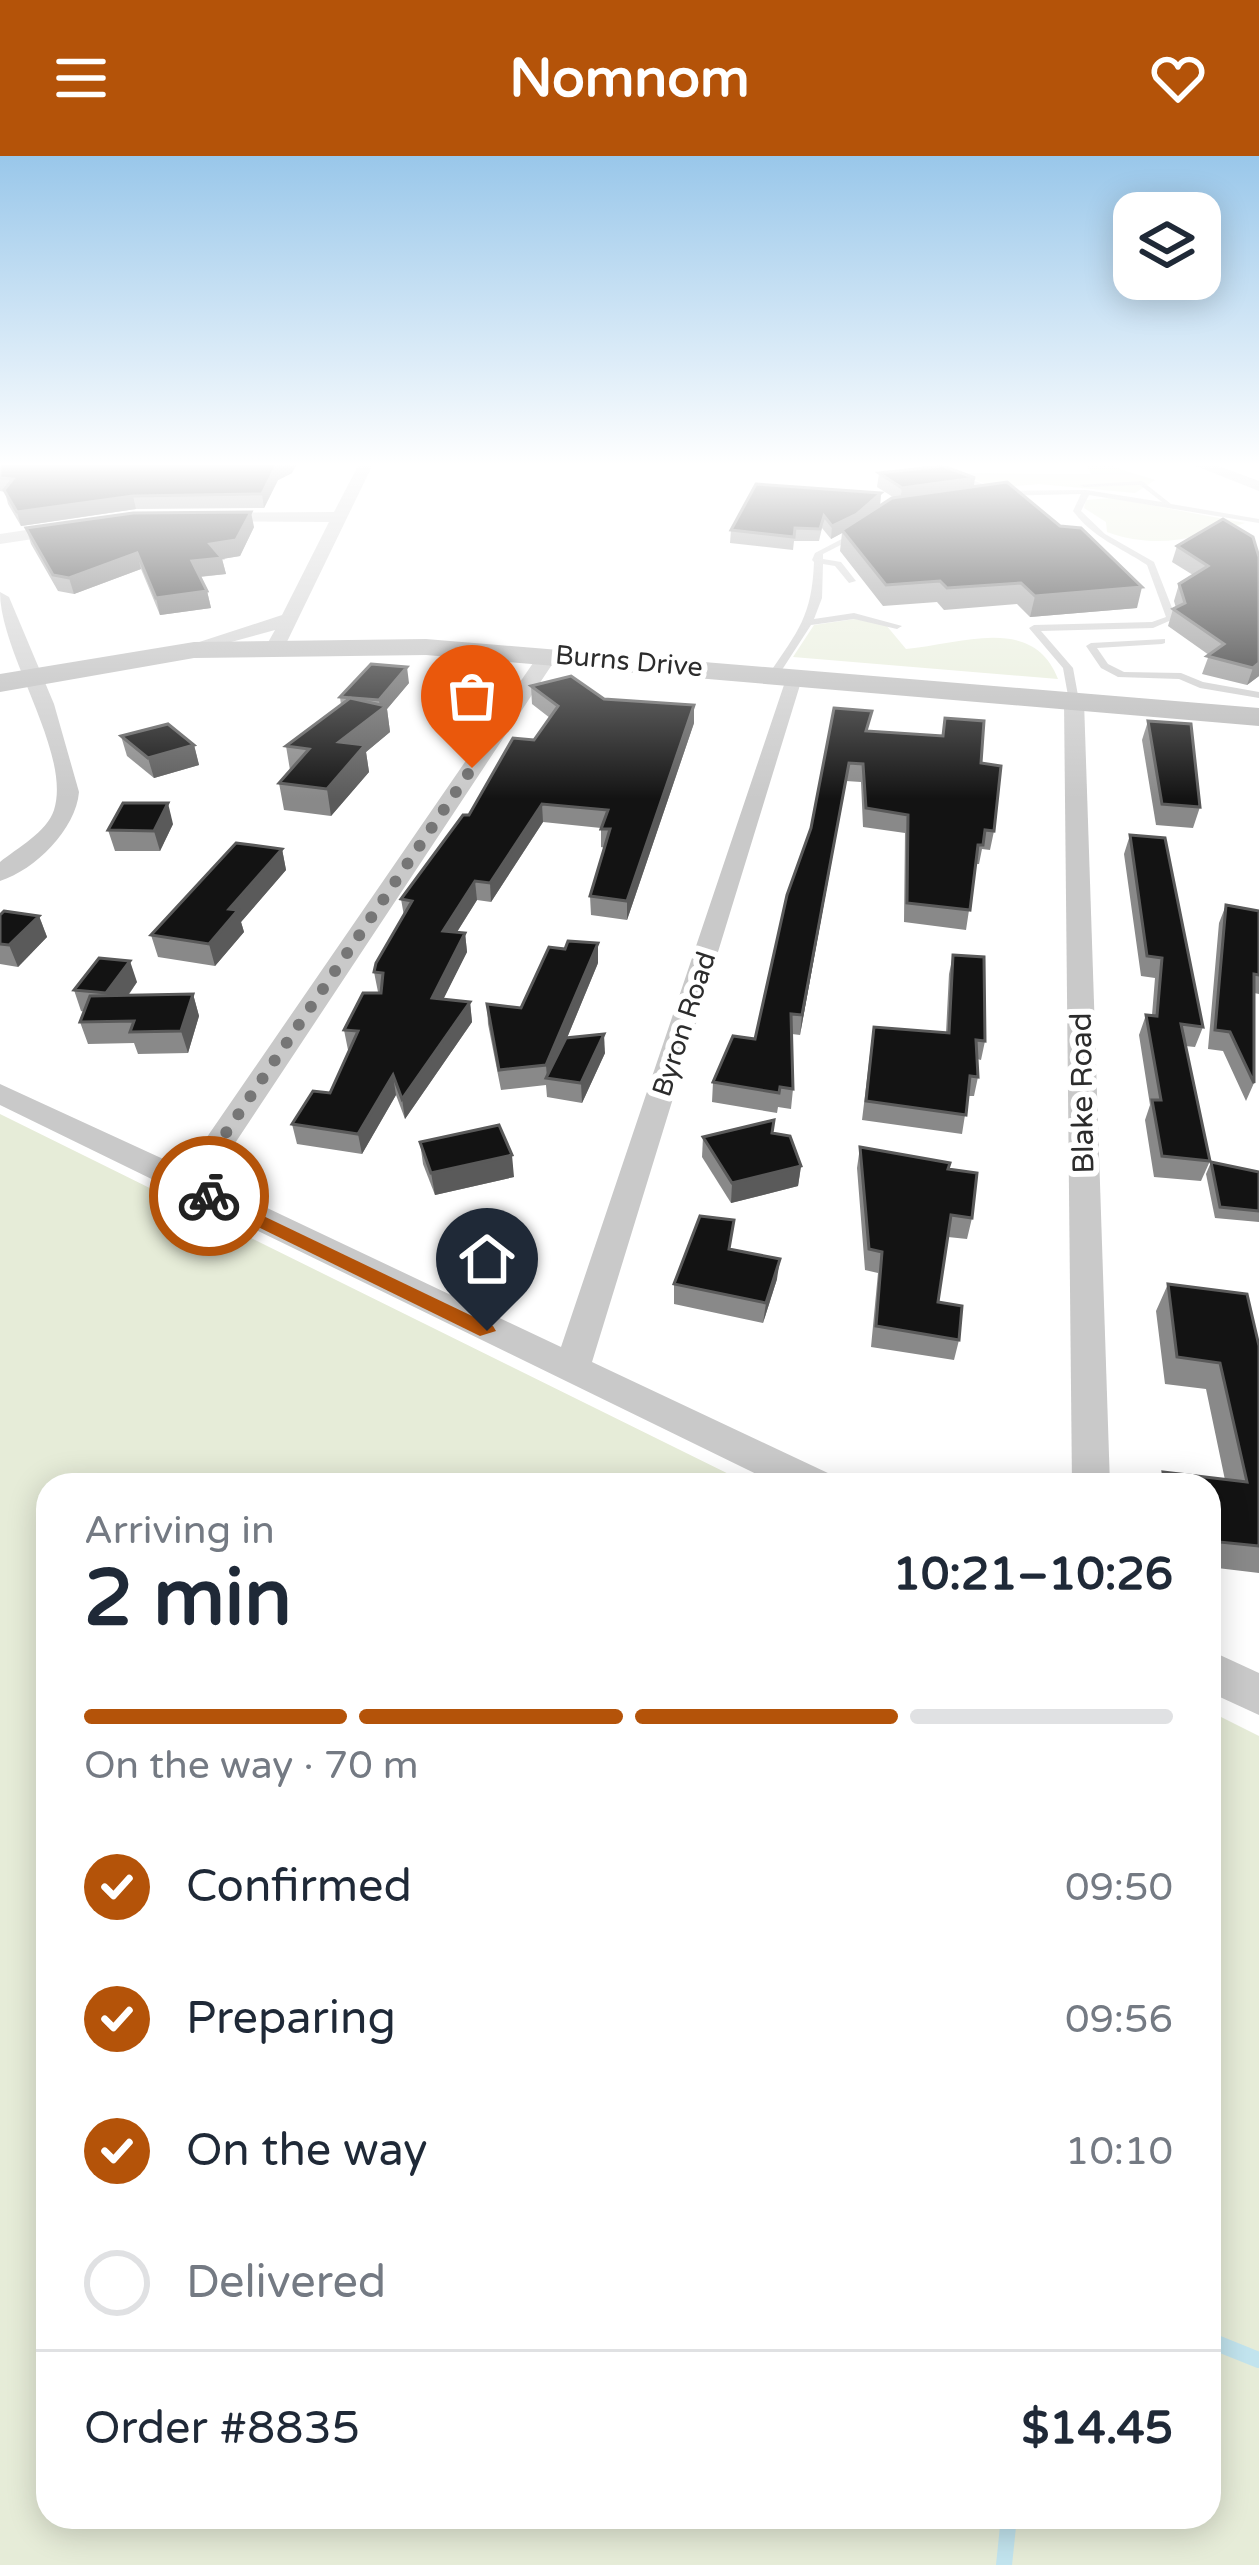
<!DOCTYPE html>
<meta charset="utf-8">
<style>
:root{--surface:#fff;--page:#f2f2f3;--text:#1f2937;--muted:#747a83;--line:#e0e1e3;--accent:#b45309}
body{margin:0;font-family:"Varela Round",sans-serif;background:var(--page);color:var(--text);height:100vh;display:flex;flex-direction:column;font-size:45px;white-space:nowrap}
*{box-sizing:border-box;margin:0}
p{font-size:39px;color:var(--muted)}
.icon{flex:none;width:66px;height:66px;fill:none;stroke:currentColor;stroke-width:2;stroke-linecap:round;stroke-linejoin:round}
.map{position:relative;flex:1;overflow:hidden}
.panel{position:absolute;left:36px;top:1317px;width:1185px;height:1056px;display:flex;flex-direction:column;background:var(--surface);border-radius:36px;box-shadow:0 6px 30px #0003}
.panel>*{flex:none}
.buttons{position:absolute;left:1113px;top:36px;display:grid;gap:24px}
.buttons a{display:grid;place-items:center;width:108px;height:108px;border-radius:24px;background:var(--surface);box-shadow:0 6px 30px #0003;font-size:60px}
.pin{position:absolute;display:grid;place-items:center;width:102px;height:102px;color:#fff;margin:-123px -51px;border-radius:50% 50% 50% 0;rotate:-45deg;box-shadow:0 0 12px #0007}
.pin .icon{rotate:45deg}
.courier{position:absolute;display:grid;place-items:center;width:120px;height:120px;margin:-60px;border:9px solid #b45309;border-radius:50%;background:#fff;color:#222;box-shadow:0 3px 15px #0007}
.summary em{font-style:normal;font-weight:700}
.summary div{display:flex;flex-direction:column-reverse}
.summary{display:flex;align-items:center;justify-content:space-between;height:204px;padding:0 48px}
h1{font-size:78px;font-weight:700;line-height:90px}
.bar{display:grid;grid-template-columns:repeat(4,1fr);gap:18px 12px;align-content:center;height:144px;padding:0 48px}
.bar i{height:15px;border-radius:9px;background:var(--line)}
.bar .selected{background:var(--accent)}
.bar p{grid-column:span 4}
.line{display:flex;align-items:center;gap:30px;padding:0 48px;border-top:3px solid var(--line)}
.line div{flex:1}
ol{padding:0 48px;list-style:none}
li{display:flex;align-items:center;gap:36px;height:132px}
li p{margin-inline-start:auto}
li .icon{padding:12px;border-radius:50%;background:var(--accent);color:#fff;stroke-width:4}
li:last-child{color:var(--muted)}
li i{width:66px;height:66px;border:6px solid var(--line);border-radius:50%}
header{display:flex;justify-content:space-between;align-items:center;height:156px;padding:0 48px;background:var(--accent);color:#fff;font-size:54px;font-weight:700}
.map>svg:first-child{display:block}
.green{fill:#e6ecd8}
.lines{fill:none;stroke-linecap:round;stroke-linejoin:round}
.stream{stroke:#c2e4ee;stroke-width:16}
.service{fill:#c9c9c9;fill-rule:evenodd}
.minor{fill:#c9c9c9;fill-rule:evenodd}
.secondary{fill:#b6b6b6;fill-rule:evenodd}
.wall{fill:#898989}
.shaded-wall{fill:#5a5a5a}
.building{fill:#131313;stroke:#5a5a5a;stroke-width:3}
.route{fill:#b45309}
.done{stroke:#767676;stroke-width:12;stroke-dasharray:0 21.6}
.labels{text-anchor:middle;stroke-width:12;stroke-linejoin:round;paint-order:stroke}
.far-street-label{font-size:27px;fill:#2c2c2c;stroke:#fff}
.street-label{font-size:30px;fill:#2c2c2c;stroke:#fff}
</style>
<header><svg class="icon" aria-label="menu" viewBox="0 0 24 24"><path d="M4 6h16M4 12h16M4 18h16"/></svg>Nomnom<svg class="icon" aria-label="heart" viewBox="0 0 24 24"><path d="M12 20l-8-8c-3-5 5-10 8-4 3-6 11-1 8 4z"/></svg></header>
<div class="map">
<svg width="1259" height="2409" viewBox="0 0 1259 2409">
<rect width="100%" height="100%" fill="#fff"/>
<g class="green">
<path d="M1087 310H1111L1155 324 1135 337 1039 328 995 332 960 317 1091 318Z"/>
<path d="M1113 342 1245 367C1196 382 1157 394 1107 376L1106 366 1084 352 1086 344Z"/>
<path d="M855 463 886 469 906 493C961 488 1033 458 1058 523L793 501 814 469Z"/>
<path d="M0 958 751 1329H48V2361H1209V1555L1259 1580V2409H0Z"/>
</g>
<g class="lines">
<g class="stream">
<path d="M1209 2184 1259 2204"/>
<path d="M1004 2409 1009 2361"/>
</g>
<g class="service">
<path d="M921 306 1003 335 1086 334 1162 346 1140 329 1084 331 1080 329 1142 325 1171 348 1259 363V367L1089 339 1081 355 1105 378 1154 406 1176 462 1153 472 1041 475 1073 512 1079 545 1074 548 1069 545 1063 512 1029 472 1034 469 1152 466 1166 461 1147 409C1120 391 1093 382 1073 355L1081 338 994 340 991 336 919 310Z"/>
<path d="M859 374 866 376 823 398V403L841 406 856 425 849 427 835 410 823 408 822 442 814 463 854 457 902 470 897 473 854 463 811 469 778 520H770L769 518C798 475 812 460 814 406L812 404 815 397Z"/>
<path d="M1165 483V487L1162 488 1097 492 1108 508 1124 516 1181 517 1203 526 1259 536V542L1200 532 1179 523 1118 521 1101 512 1086 490 1091 487Z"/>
</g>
<g class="minor">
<path d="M360 306H374L283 494 266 490 275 474 187 498V490L282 459 329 366 205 365 199 357 334 356Z"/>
<path d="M1186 306H1207L1259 325V335Z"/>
<path d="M73 367 79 376 0 388V378Z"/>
<path d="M0 436 9 441 54 548 79 636C76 673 35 714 0 725V706C17 692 47 676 54 654 72 597 0 498 0 436Z"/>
<path d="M542 494 559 498 210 1025 561 1191 787 520 804 516 592 1206 830 1318 835 1329H779L0 949V928L185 1013Z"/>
<path d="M1074 539 1084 545 1110 1329H1072L1064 545Z"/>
<path d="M1209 1494 1259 1517V1559L1209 1536Z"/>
</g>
<path class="secondary" d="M426 483 1259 552V570L426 499 194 502 0 536V518L194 486Z"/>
</g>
<g class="wall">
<path d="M0 306 292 317 278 324 264 352 136 353 21 370 8 348 5 336 0 335Z"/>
<path d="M879 317 974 331 1137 452 1030 461 1017 448 944 454 937 446 883 450 840 395 842 377 831 383 822 372 819 385H794L793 394 730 387 731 374 881 337 880 349 893 341 877 331Z"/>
<path d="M1223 363 1259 520 1247 529 1202 518 1209 499 1168 470 1173 453 1176 452 1174 445 1179 428 1193 419 1172 406 1177 390Z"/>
<path d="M254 371 240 400 222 403 226 418 200 421 207 435 211 452 160 459 141 413 74 438 58 435 31 388 26 372Z"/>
<path d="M409 527 387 553 390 576 366 596 369 616 331 660 284 654 279 627 290 614 286 590 341 549 340 541Z"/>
<path d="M531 530 604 543 694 549V567L627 764 591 759 590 740 605 692 601 691V672L543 666 491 746 477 744 457 776 465 777 467 796 443 843 470 846 472 866 405 963 396 939 362 998 297 988 292 968 330 937 350 894H348L344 874 381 837 378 836 374 816 404 760 401 743 469 659 534 584 550 562 532 548Z"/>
<path d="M834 552 869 576 942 580 945 562 981 607 994 675 990 694 982 693 979 708H976L966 774 904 766 905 677 863 671 861 626 846 625 800 879 792 878 793 933 791 953 778 951 777 957 712 946 713 926 755 883 811 672Z"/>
<path d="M1148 565 1200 651 1193 672 1156 669 1142 584Z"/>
<path d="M121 580 194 589 199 609 154 622 127 600Z"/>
<path d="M173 668 160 695H115L108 674Z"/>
<path d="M1130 679 1203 871 1195 891 1185 890 1210 1005 1201 1025 1154 1021 1145 964 1150 949 1139 879 1146 859H1152L1155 822 1141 820 1124 698Z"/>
<path d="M282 693 286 714 241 766 244 776 215 810 158 801 151 779Z"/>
<path d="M1226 749 1259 755V838L1254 837V927L1246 945 1223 895 1208 893 1219 767Z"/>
<path d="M0 759 39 760 47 781 18 811 0 808Z"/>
<path d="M953 799 985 885 981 904 977 903 978 921 974 940H968L962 978 862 964 871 890 946 877 949 818Z"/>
<path d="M598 807 567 882 605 897 582 947 547 941 546 929 501 934 488 868 487 848 521 852Z"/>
<path d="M137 826 128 840 193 838 199 860 188 897 138 898 134 887 88 888 80 866 84 856 81 855 74 834Z"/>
<path d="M773 977 801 1010 798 1030 731 1047 702 1001 703 981Z"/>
<path d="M420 986 514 1021 435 1039 423 1008Z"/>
<path d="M860 991 948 1013 972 1062 967 1083 948 1081 938 1146 959 1184 954 1204 871 1191 878 1117 865 1114 857 1012Z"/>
<path d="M1211 1006 1259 1016V1066L1215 1062 1206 1018Z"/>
<path d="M731 1093 777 1123 763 1167 674 1148V1128Z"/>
<path d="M1168 1128 1259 1190V1417L1209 1411V1329H1157L1163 1316 1225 1324 1206 1233 1165 1228 1156 1155Z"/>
</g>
<g class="shaded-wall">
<path d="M285 306H298L292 317 278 324 264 352 262 338 276 310Z"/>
<path d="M975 322 973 335 900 346 902 332Z"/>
<path d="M881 337 880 349 855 370 831 383 832 370Z"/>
<path d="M133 340 136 353 21 370 17 356Z"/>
<path d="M251 356 254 371 240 400 222 403 226 418 196 421 192 405Z"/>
<path d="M137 397 141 413 74 438 69 422Z"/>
<path d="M1142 431 1137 452 1030 461 1035 440Z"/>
<path d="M207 435 211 452 160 459 156 442Z"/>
<path d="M1259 507V520L1247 529 1253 512Z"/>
<path d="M407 511 409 527 387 553 390 576 366 596 369 616 331 660 327 633 339 586 380 554 379 544Z"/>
<path d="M694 549V567L627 764V745Z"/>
<path d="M194 589 199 609 154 622 148 602Z"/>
<path d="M849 607 846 625 800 879 802 859Z"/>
<path d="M168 647 173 668 160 695 154 675Z"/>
<path d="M542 648 543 666 491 746 490 727Z"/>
<path d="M282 693 286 714 241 766 244 776 215 810 209 788 229 753Z"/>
<path d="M475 725 477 744 445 795 443 775Z"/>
<path d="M39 760 47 781 18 811 9 789Z"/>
<path d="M465 777 467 796 434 862 432 842Z"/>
<path d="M598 787V807L550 923 547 922 546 909Z"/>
<path d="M130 805 137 826 114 859 106 837Z"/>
<path d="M193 838 199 860 188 897 181 875Z"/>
<path d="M470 846 472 866 405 963 402 943Z"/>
<path d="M604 878 605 897 582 947 581 927Z"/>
<path d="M393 919 396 939 362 998 358 978Z"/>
<path d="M512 999 514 1021 435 1039 431 1017Z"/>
<path d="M801 1010 798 1030 731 1047 732 1027Z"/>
<path d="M780 1103 777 1123 763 1167 766 1147Z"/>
</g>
<g class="building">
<path d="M0 306H285L276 310 262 338 133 340 17 356 4 334 13 323 0 322Z"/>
<path d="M943 310 975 322 902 332 879 317Z"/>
<path d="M1007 326 1060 370 1081 372 1142 431 1035 440 1021 427 947 432 940 425 886 429 842 374 892 342Z"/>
<path d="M756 328 881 337 857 358 832 370 824 360 820 373 795 372 794 381 731 374Z"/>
<path d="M251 356 236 384 210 388 222 402 192 405 207 435 156 442 137 397 69 422 53 419 26 372 133 357Z"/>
<path d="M1223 363 1253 381 1259 401V507L1253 512 1207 500 1224 488 1173 453 1185 447 1179 428 1208 410 1177 390Z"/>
<path d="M371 508 407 511 379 544 340 541Z"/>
<path d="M571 520 604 543 694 549 627 745 590 740 610 673H601L608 654 542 648 490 727 475 725 443 775 465 777 432 842 470 846 402 943 393 919 358 978 292 968 313 935 330 937 358 875 344 874 363 837H381L383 817 374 816 376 807 412 745 401 743 463 659H469L513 582 534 584 558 550 531 530Z"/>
<path d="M350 542 386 550 339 586 365 589 327 633 279 627 309 593 286 590Z"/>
<path d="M834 552 872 555 866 575 943 580 945 562 984 565 981 607 1001 610 994 675 985 674 983 689H978L970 754 907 747 908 659 866 652 863 608 849 607 802 859 791 858 793 933 780 931 779 937 713 926 733 880 755 883 787 739 811 672Z"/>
<path d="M1148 565 1191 568 1200 651 1162 648Z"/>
<path d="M168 568 194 589 148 602 121 580Z"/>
<path d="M123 647H168L154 675 108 674Z"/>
<path d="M1130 679 1165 682 1203 871 1181 868 1210 1005 1162 1000 1152 944H1161L1146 859 1157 860 1162 802 1147 800Z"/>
<path d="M236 687 282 693 229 753 238 754 209 788 151 779Z"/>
<path d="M1226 749 1259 755V819L1254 818V927L1230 876 1215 874Z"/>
<path d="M4 755 39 760 9 789 0 788V759Z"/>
<path d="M568 785 598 787 546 909 499 914 487 848 521 852 549 791 565 793Z"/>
<path d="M953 799 984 801 985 885 976 884 978 921 970 920 966 959 866 945 874 871 949 877Z"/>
<path d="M99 802 130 805 106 837 74 834Z"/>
<path d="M193 838 181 875 130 876 134 865 80 866 90 840Z"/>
<path d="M604 878 581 927 546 922 566 882Z"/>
<path d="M774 964 772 977 790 980 801 1010 732 1027 703 981Z"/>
<path d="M499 969 512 999 431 1017 420 986Z"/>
<path d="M860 991 950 1007 948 1013 977 1017 972 1062 951 1059 938 1146 962 1150 959 1184 876 1170 882 1096 869 1093Z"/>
<path d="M1211 1006 1259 1016V1055L1220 1051Z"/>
<path d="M700 1060 734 1064 729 1093 780 1103 766 1147 674 1128Z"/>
<path d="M1168 1128 1247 1138 1259 1190V1390L1209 1385V1329H1165L1163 1316 1247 1326 1220 1207 1177 1201Z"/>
</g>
<linearGradient id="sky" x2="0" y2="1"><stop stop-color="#99c7ea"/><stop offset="0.48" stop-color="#fff"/><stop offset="1" stop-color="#fff" stop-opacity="0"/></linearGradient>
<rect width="1259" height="643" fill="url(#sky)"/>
<path class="route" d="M209 1034 493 1170 496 1175 480 1180 203 1044V1036Z"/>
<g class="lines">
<path class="done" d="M209 1040 190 1030 472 612"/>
</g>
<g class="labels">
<g class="far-street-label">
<text transform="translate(629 505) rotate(5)" y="9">Burns Drive</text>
<text transform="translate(684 868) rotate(-72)" y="9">Byron Road</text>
</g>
<g class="street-label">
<text transform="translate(1082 937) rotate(-91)" y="10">Blake Road</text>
</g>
</g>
</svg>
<div class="buttons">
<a><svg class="icon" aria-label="layers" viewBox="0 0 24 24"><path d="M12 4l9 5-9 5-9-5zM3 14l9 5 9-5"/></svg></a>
</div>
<div class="pin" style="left:472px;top:612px;background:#ea580c"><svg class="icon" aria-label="bag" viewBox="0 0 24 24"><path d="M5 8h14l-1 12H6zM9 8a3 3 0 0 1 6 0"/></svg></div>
<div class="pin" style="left:487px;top:1175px;background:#1f2937"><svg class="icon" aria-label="home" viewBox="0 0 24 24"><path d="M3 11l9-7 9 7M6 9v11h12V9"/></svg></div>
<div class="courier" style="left:209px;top:1040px"><svg class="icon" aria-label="bike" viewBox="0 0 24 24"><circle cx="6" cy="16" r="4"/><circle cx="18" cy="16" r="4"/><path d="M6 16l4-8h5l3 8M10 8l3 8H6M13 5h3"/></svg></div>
<section class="panel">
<div class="summary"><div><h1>2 min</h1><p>Arriving in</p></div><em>10:21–10:26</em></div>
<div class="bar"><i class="selected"></i><i class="selected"></i><i class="selected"></i><i></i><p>On the way · 70 m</p></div>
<ol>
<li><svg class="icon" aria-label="check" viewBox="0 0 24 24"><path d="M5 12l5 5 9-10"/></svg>Confirmed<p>09:50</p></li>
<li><svg class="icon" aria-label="check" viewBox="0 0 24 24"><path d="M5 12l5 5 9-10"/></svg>Preparing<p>09:56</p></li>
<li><svg class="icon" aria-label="check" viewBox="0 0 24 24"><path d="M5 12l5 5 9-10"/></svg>On the way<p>10:10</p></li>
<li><i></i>Delivered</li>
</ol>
<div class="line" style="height:156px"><div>Order #8835</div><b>$14.45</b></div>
</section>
</div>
